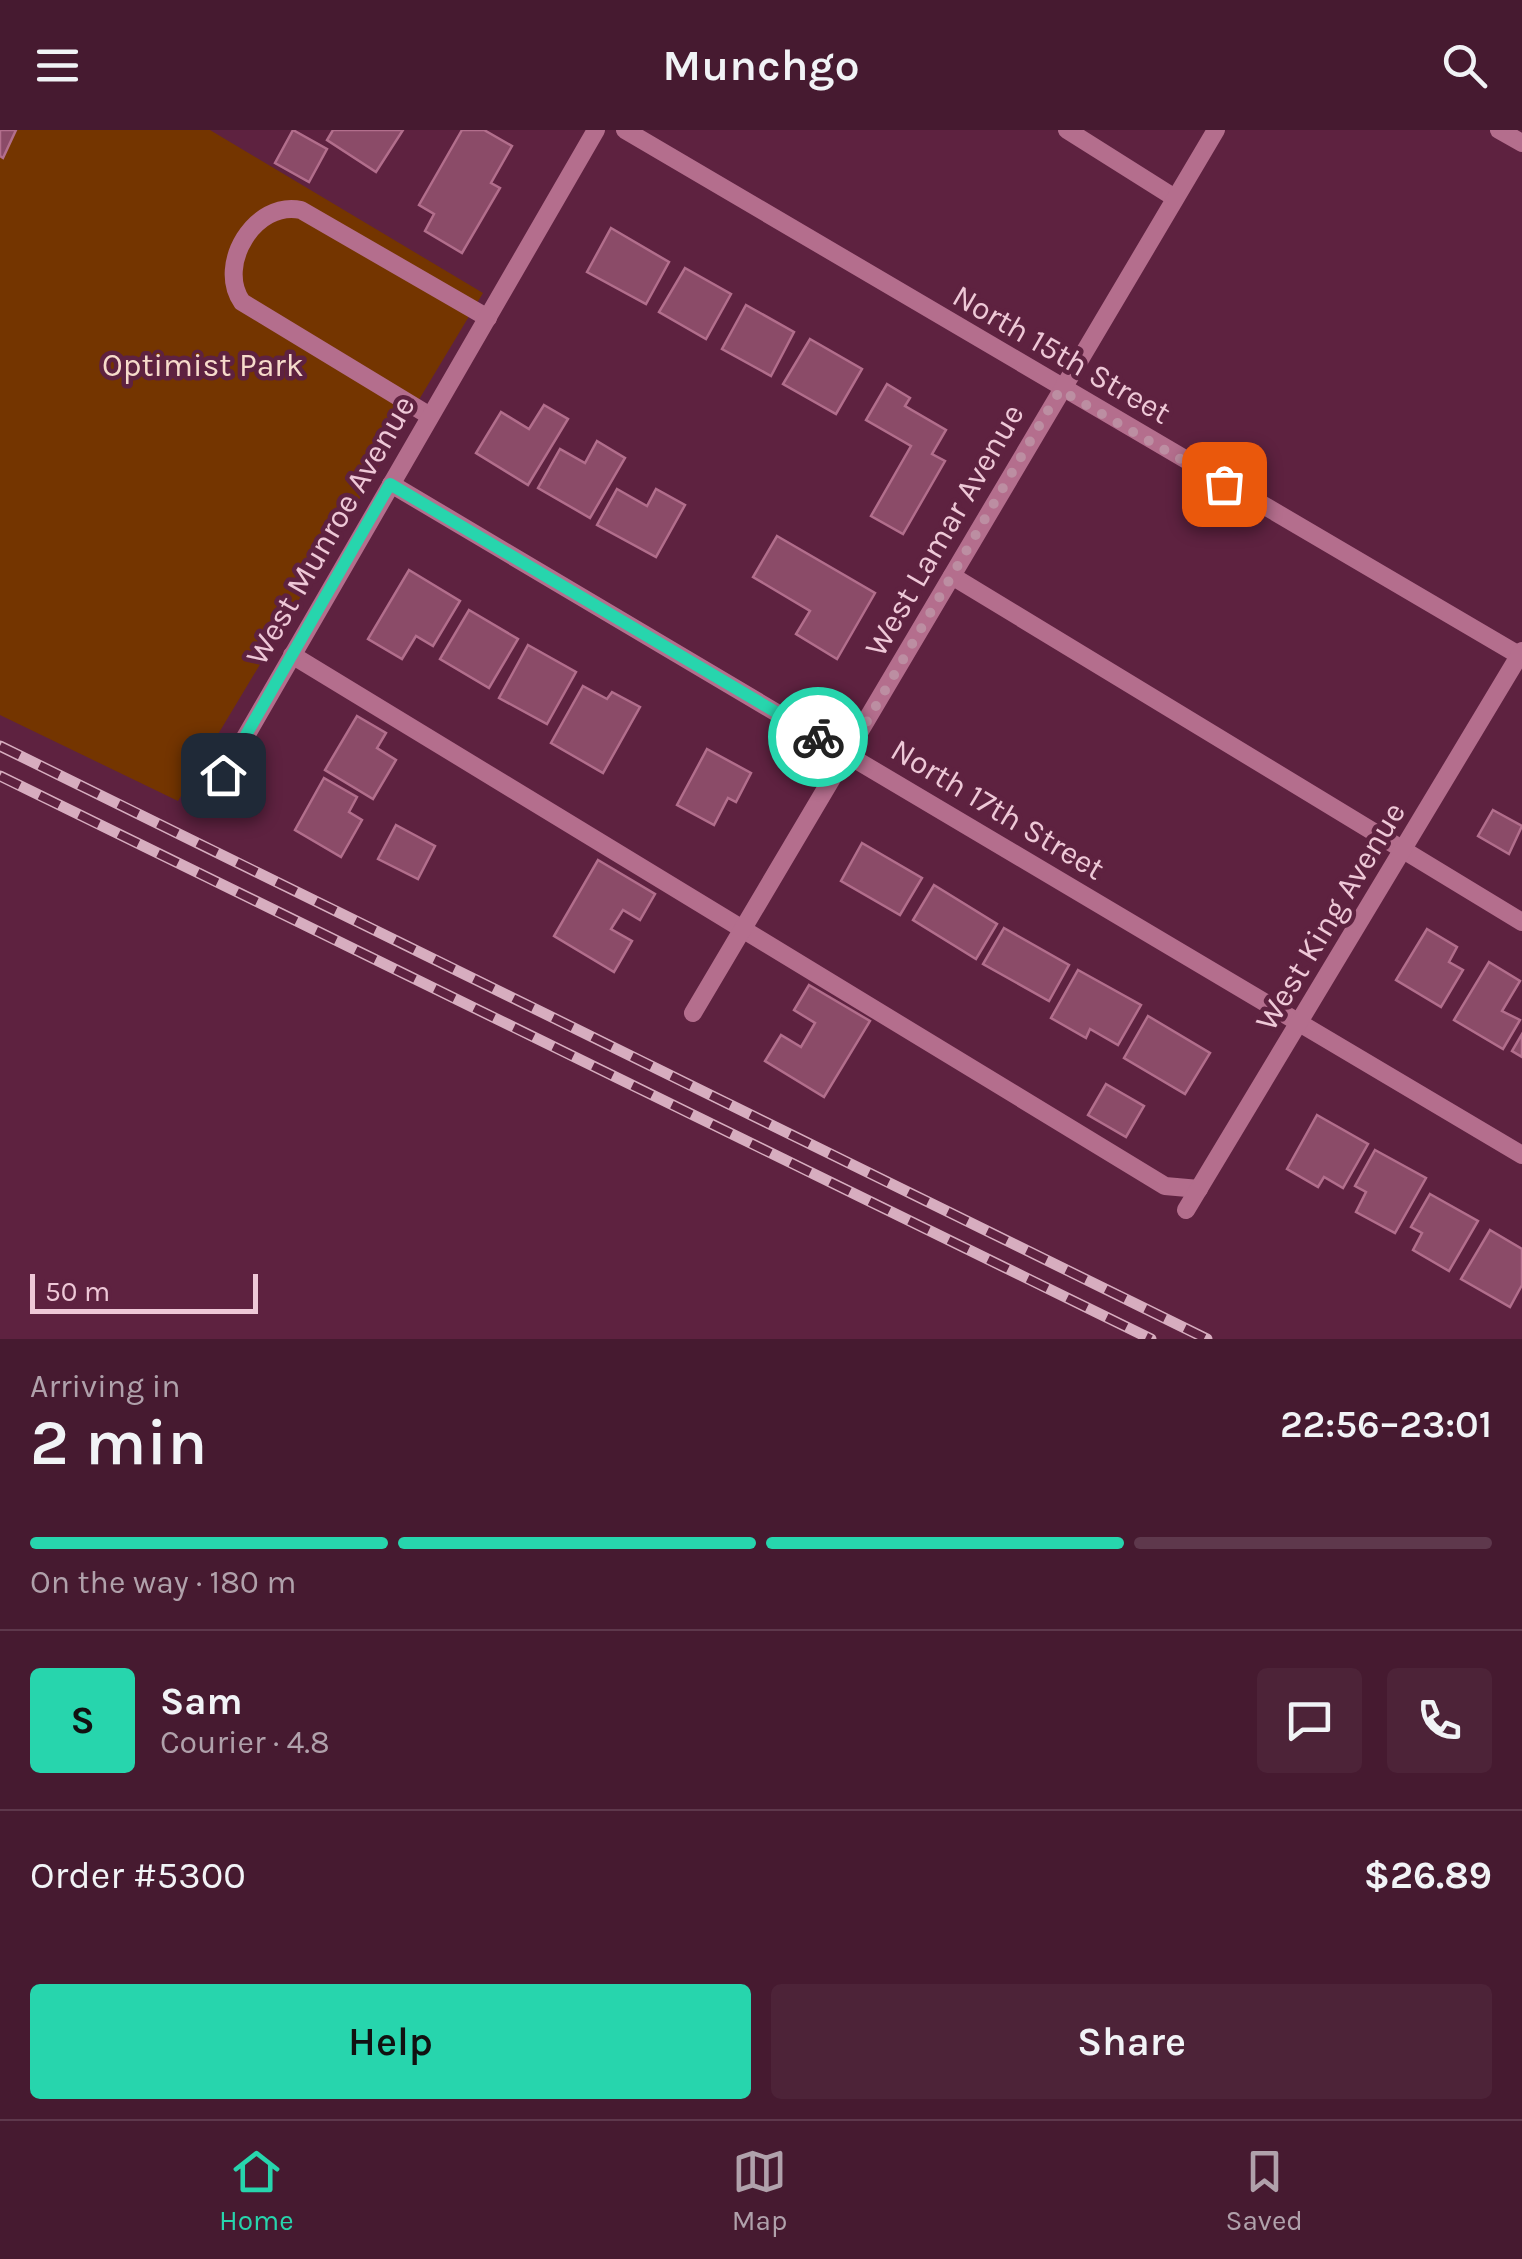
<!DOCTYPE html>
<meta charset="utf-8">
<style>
:root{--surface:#461a30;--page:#4d2338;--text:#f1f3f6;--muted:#b0a1ab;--line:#5e384c;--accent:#27d5ad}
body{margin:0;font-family:Karla,sans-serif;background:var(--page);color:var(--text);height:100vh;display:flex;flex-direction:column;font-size:38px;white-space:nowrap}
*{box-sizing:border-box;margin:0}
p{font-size:32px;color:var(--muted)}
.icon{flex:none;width:55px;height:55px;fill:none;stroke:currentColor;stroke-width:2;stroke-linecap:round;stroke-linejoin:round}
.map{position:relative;height:1209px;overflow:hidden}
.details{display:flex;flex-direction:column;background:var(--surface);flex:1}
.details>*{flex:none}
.scale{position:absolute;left:30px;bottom:25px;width:228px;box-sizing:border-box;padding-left:10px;border:5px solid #eec8d7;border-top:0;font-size:28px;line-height:35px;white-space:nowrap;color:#eec8d7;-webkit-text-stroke:8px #5e2240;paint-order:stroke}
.pin{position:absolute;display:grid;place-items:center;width:85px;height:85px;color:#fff;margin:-42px;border-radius:20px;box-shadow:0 5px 15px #0006}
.courier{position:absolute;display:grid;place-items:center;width:100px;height:100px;margin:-50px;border:8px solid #27d5ad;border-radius:50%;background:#fff;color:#222;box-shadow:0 2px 12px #0007}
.overview em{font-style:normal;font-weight:600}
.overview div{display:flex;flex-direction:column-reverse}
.overview{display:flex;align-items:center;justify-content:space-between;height:170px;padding:0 30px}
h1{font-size:65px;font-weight:600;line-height:75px}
.bar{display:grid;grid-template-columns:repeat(4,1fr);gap:15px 10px;align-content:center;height:120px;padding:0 30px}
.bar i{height:12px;border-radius:8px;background:var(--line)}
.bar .on{background:var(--accent)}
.bar p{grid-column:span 4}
.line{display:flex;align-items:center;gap:25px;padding:0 30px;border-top:2px solid var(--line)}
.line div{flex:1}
.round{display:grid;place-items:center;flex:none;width:105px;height:105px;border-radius:10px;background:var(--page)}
.cta{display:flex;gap:20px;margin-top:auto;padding:20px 30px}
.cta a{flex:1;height:115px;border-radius:10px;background:var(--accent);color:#111;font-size:40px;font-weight:600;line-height:115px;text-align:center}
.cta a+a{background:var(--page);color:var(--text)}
header{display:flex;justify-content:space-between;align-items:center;height:130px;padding:0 30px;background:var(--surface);font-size:45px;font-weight:600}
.tab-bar{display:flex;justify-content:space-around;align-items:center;height:140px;border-top:2px solid var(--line);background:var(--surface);font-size:28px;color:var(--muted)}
.tab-bar a{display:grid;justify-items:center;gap:5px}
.tab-bar .on{color:var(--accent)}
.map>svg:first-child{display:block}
.green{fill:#743500}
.building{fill:#8b4b68;stroke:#b26e8c;stroke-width:2.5}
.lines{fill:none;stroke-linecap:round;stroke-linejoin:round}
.minor{stroke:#b46e8d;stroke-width:18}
.rail-casing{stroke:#d7adbf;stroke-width:11}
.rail{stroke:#5e2240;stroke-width:8;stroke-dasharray:22;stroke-linecap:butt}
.done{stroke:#bc8ea2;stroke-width:10;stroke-dasharray:0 18}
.route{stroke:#27d5ad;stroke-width:12}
.labels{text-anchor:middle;stroke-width:9;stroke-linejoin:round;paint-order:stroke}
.street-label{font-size:32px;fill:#eec8d7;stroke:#5e2240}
.park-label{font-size:32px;fill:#f6dbcb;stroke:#5e2240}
</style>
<header><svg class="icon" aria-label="menu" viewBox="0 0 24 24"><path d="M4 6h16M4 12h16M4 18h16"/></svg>Munchgo<svg class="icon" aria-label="search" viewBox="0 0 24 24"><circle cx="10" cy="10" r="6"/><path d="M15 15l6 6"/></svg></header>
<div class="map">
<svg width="1522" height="1209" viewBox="0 0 1522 1209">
<rect width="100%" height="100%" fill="#5e2240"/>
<path class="green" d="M0 0H210L483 163 178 671 0 585Z"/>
<g class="building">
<path d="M0 0H16L3 28 0 26Z"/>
<path d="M293 0 327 19 309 52 275 33Z"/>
<path d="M333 0H403L376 42 327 10Z"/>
<path d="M462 0H484L512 16 491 53 500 58 462 123 425 101 434 84 419 75Z"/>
<path d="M611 98 669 132 646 174 587 142Z"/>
<path d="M685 138 731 164 706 209 659 182Z"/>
<path d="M746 175 794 202 771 246 722 219Z"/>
<path d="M810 209 862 239 836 284 783 254Z"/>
<path d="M887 254 910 268 905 276 946 300 932 324 945 331 903 404 871 386 911 316 866 290Z"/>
<path d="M544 275 568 289 528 355 476 323 501 282 529 299Z"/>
<path d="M597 311 625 328 590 388 538 358 560 319 585 333Z"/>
<path d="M617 359 647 376 656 359 685 375 656 427 597 395Z"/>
<path d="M777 406 875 463 837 529 796 504 810 481 753 447Z"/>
<path d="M409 440 460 471 433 516 416 506 402 529 368 509Z"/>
<path d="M469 480 518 509 489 558 440 529Z"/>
<path d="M528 515 576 542 547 594 499 568Z"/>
<path d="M583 556 607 569 612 562 640 577 603 643 551 613Z"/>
<path d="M357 586 386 603 377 618 396 630 373 669 325 640Z"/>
<path d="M707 619 751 643 736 672 728 668 714 695 677 675Z"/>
<path d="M324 648 357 667 349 682 362 690 341 727 295 700Z"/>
<path d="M1493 680 1522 696 1509 724 1478 706Z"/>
<path d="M396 695 435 716 418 749 378 729Z"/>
<path d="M862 713 922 748 900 785 841 751Z"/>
<path d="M598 730 655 764 640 790 623 780 611 799 632 811 614 842 554 806Z"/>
<path d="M934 755 997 794 976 829 913 790Z"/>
<path d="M1004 798 1069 835 1049 871 983 834Z"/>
<path d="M1427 799 1457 817 1449 832 1463 840 1441 877 1396 850Z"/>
<path d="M1489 832 1520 851 1502 881 1520 890 1503 919 1454 890Z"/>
<path d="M1078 840 1141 875 1118 915 1090 899 1086 908 1051 888Z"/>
<path d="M809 855 870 891 824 967 765 931 781 905 801 917 815 893 794 880Z"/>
<path d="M1148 886 1210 923 1185 964 1124 928Z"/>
<path d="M1522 904V927L1512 921Z"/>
<path d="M1106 954 1144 976 1126 1007 1088 985Z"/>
<path d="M1317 985 1368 1014 1343 1058 1324 1047 1318 1057 1287 1039Z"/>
<path d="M1375 1020 1426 1048 1395 1103 1356 1082 1366 1062 1355 1056Z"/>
<path d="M1430 1064 1478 1091 1449 1141 1413 1120 1422 1103 1411 1097Z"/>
<path d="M1490 1100 1522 1119V1155L1510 1177 1461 1149Z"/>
</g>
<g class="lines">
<g class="minor">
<path d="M625 0 1522 527"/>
<path d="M1067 0 1175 68"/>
<path d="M1499 0 1522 13"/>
<path d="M430 286 242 172C216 135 255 70 301 80L488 188"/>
<path d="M391 354 1522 1025"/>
<path d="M952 446 1522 792"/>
<path d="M292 525 1165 1056 1199 1059"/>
<path d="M206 675 596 0"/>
<path d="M693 883 1216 0"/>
<path d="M1186 1080 1522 521"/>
</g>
<defs>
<g id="rail">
<path d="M0 616 1207 1209"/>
<path d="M0 646 1151 1209"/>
</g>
</defs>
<use href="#rail" class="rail-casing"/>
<use href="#rail" class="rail"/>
</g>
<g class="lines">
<path class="done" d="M818 607 848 624 1060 260 1224 354"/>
<path class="route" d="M223 645 390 354 818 607"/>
</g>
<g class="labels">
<g class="street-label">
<text transform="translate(1062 224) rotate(30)" y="11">North 15th Street</text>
<text transform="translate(330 400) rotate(-60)" y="11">West Munroe Avenue</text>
<text transform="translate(944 400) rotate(-60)" y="11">West Lamar Avenue</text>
<text transform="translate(998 679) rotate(31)" y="11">North 17th Street</text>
<text transform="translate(1330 786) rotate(-59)" y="11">West King Avenue</text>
</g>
<g class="park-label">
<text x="203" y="246">Optimist Park</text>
</g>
</g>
</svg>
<div class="scale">50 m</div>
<div class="pin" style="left:1224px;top:354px;background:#ea580c"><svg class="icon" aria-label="bag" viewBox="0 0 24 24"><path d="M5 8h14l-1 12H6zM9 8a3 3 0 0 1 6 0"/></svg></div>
<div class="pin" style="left:223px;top:645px;background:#1f2937"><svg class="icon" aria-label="home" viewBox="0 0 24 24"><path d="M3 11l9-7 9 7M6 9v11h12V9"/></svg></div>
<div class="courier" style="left:818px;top:607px"><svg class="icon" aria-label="bike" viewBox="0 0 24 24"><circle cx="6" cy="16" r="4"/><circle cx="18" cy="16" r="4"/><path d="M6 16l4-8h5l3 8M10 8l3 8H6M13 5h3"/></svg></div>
</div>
<section class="details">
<div class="overview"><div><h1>2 min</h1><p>Arriving in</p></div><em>22:56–23:01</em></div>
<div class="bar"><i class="on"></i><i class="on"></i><i class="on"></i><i></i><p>On the way · 180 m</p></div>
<div class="line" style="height:180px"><b class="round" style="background:var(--accent);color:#111">S</b><div><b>Sam</b><p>Courier · 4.8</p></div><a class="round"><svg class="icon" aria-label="chat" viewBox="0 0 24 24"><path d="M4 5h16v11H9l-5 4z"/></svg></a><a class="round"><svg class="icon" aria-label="phone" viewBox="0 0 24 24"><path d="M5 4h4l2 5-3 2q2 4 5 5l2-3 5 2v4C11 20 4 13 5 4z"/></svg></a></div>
<div class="line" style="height:130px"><div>Order #5300</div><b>$26.89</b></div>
<div class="cta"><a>Help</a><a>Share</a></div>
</section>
<nav class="tab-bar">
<a class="on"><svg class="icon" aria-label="home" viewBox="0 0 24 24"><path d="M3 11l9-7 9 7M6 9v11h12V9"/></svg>Home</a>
<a><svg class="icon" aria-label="map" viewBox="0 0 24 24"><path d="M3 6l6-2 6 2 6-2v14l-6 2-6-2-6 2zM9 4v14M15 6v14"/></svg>Map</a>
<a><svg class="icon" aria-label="saved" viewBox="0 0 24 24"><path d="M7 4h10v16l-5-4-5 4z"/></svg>Saved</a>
</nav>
